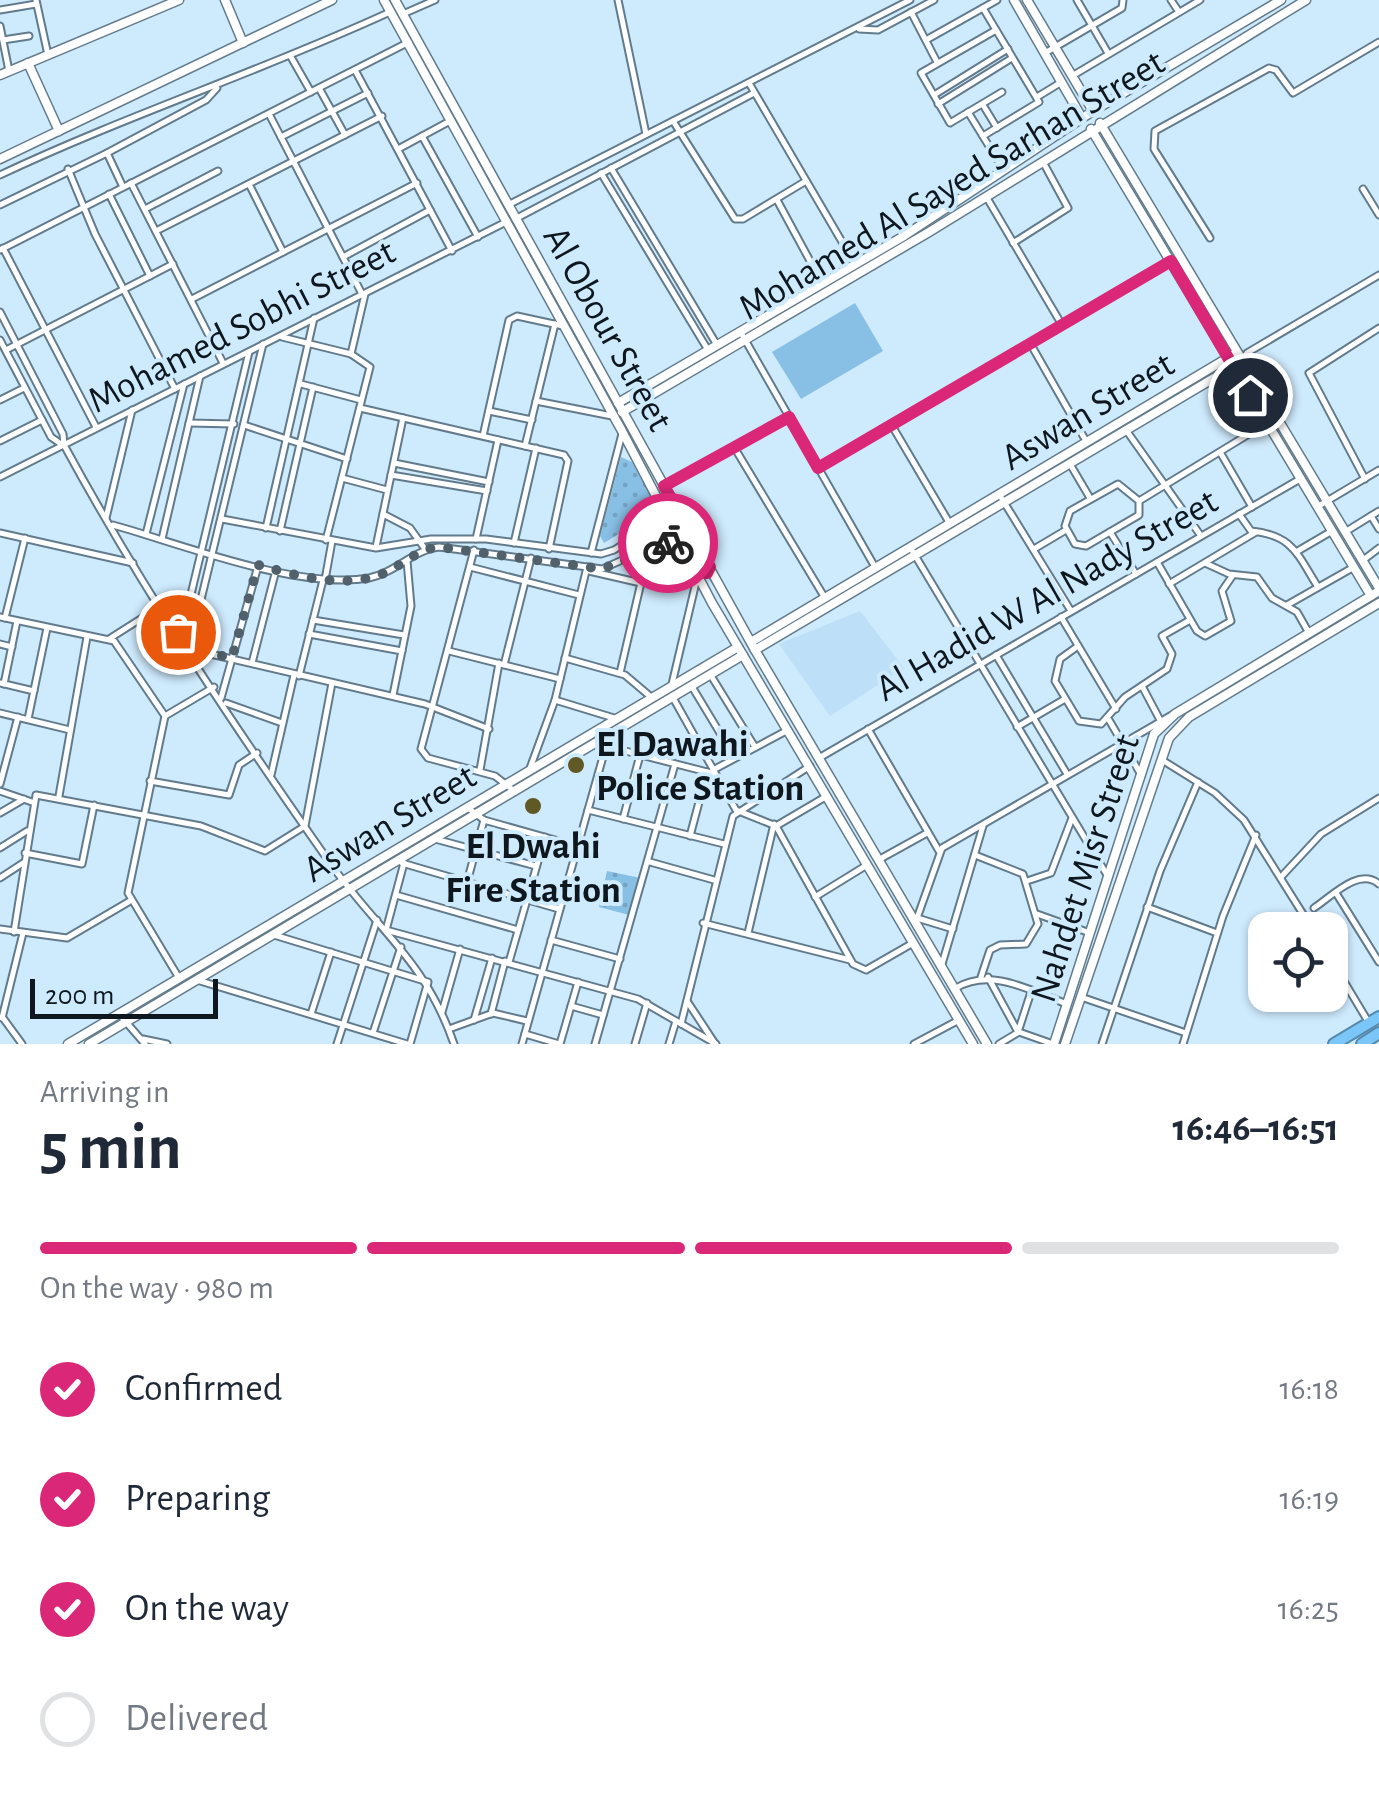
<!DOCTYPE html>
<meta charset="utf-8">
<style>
:root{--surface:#fff;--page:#f6f6f7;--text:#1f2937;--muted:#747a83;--line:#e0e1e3;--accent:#db2777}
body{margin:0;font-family:"Alegreya Sans",sans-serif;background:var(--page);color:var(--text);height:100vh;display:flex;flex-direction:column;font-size:38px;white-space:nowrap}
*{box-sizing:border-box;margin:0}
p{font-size:32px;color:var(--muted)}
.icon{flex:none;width:55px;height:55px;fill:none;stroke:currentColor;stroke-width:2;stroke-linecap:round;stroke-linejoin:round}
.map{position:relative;height:1044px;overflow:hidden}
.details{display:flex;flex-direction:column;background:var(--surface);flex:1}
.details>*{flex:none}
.tools{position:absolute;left:1248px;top:912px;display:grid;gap:20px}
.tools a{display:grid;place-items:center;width:100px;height:100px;border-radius:20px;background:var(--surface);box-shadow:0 2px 8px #0004;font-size:50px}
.scale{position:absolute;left:30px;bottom:25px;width:188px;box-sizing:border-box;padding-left:10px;border:5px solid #0e171e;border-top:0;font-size:28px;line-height:35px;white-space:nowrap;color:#0e171e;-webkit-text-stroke:8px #ceeafd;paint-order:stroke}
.pin{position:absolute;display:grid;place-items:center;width:85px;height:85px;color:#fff;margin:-42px;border:5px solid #fff;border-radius:50%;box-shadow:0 2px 10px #0007}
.courier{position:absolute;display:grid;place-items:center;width:100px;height:100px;margin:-50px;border:8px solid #db2777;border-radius:50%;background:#fff;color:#222;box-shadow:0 2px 12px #0007}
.overview em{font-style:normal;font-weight:700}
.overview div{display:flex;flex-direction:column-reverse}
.overview{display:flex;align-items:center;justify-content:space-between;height:170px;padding:0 40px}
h1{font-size:65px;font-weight:700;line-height:75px}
.bar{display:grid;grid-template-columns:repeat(4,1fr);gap:15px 10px;align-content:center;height:120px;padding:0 40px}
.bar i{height:12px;border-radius:8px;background:var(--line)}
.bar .selected{background:var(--accent)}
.bar p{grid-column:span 4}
ol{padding:0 40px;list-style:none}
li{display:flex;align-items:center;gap:30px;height:110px}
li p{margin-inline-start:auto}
li .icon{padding:10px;border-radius:50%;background:var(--accent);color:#fff;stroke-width:4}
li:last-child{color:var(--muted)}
li i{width:55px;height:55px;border:5px solid var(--line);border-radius:50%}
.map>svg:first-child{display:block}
.built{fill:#bddff7}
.grass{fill:url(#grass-dots)}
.park{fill:#88bfe4}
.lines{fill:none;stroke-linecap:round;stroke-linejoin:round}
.street-casing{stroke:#627b8c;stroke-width:9}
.secondary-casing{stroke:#627b8c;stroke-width:11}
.highway-casing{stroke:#5489ac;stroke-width:14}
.street{stroke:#fff;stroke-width:5}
.secondary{stroke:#fff;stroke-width:8}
.highway{stroke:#7ac6f9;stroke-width:10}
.done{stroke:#51616c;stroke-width:10;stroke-dasharray:0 18}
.route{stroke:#db2777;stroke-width:12}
.poi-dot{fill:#605825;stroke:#ceeafd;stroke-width:4}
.labels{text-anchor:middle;stroke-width:8;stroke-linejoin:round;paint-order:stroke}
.street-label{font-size:38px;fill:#0e171e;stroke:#ceeafd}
.poi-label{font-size:38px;font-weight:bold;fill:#0e171e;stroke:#ceeafd;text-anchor:start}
</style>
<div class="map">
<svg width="1379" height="1044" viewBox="0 0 1379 1044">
<defs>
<pattern id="grass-dots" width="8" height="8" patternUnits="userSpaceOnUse" patternTransform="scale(2.5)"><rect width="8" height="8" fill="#88bfe4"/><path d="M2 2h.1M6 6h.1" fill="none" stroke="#74a3c3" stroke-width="1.8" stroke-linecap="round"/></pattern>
</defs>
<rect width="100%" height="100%" fill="#ceeafd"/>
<path class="built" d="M860 611 904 668 830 716 779 644Z"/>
<g class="grass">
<path d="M621 457 632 462 658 510 604 543 600 536Z"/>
<path d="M607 871 645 879 633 916 599 907Z"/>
</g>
<path class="park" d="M855 303 883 351 801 399 772 352Z"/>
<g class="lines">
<defs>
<g id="street">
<path d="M36 0 48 55"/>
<path d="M618 0 646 134"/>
<path d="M1077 0 1108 53"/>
<path d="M1171 0 1179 12"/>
<path d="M983 8 1039 102 983 136"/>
<path d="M0 10 36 4"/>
<path d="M911 12 937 62"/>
<path d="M403 14 435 0"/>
<path d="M0 26 9 71"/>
<path d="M859 29 878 30 934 0"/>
<path d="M996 30 921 73 950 123 1002 92"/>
<path d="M3 40 29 36"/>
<path d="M926 40 997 0"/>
<path d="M1045 53 1122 8 1123 0"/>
<path d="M291 57 311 92"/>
<path d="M355 70 452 251"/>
<path d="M1072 76 1200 0"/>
<path d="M749 83 855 264"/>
<path d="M319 88 345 135"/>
<path d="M934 95 1008 49"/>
<path d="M1037 97 1060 83"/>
<path d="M938 104 1012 58"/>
<path d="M983 105 997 128"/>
<path d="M968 112 1003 169"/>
<path d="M269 114 362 294"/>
<path d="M673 121 735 219H743L806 181"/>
<path d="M422 136 478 237"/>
<path d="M281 137 368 93"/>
<path d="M400 148 450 121"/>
<path d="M611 168 717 345"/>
<path d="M68 169 95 234 175 389"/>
<path d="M601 173 708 350"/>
<path d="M0 175C127 115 262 71 390 12"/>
<path d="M131 183 223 363"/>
<path d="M249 184 283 252"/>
<path d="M123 187 107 153 206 100 217 88"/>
<path d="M1363 189 1379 215"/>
<path d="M109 194 150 276"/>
<path d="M987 198 1062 325"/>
<path d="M777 200 822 283"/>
<path d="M510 204 910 0"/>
<path d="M0 205 107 153"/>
<path d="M145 209 218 171"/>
<path d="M517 218 754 93"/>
<path d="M156 231 382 116"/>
<path d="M1210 238 1154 149 1155 131 1269 68 1276 70 1293 93 1379 42"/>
<path d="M1013 243 1068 208 1043 162"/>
<path d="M3 248 96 427"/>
<path d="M0 250 409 42"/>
<path d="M343 257 430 210"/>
<path d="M192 299 417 183"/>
<path d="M0 312 63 434 64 445C142 589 236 729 330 863 378 931 425 960 454 1044"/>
<path d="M740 331 875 567"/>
<path d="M282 337 351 354 370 367 326 540"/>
<path d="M0 340 51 437 61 444"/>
<path d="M1030 343 1086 441"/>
<path d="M263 344 189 649 425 704 489 729"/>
<path d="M6 350 173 264"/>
<path d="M351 354 365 294"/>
<path d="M1242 360 1247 353 1379 275"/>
<path d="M301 384 361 400"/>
<path d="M0 400 24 388"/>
<path d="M536 401 612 416"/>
<path d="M360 408 564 455 568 461 549 549"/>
<path d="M489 411 532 420"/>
<path d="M189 423 234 424"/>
<path d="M891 424 950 524"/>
<path d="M244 425 347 459"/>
<path d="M1126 430 1201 536"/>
<path d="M483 436 509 320 517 316 563 326"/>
<path d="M0 441 42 420"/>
<path d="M525 446 555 324"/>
<path d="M734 447 825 598"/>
<path d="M1220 452 1252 507"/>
<path d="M394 463 489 482"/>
<path d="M1070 464 1090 498"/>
<path d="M818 467 1171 261"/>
<path d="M391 475 487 491"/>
<path d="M0 477 506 222"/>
<path d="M342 478 387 490"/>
<path d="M1365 479 1309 373 1379 328"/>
<path d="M1118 484 1139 501V515L1086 546 1075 544 1065 526 1070 511Z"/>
<path d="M665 485 789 417"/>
<path d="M999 494 1071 611"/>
<path d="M1139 501 1267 423"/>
<path d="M1317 507 1379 470"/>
<path d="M383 514 410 528 425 549"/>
<path d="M1239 514 1251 531C1293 535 1297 554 1318 587"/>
<path d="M1371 516 1379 529"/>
<path d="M106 518 132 410"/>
<path d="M222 519 376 548 431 539H486L601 554 614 550 668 516"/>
<path d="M113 525C184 545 298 590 369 578 395 573 413 550 439 547L602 569 658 544H680"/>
<path d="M266 528 314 318"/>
<path d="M280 531 313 387"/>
<path d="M1110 532 1136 574"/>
<path d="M1345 532 1379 511"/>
<path d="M0 533 133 563"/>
<path d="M146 534 184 384"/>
<path d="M162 539 200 376"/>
<path d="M476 539 498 440"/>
<path d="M514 543 536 448"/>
<path d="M376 547 403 418"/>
<path d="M910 547 1107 875"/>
<path d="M1034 549 1066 530"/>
<path d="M474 550 421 749 428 758 495 776 513 790"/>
<path d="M1296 552 1332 531"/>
<path d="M591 553 622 434"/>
<path d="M1362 561 1379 548"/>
<path d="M1157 562 1197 631 1205 636 1231 621 1222 591 1233 575"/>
<path d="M1205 563 1229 574 1257 577 1272 598 1297 612 1309 633"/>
<path d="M470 567 579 595"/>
<path d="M589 571 641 583"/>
<path d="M325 580 332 541"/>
<path d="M1169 584 1256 532"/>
<path d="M1287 605 1354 567"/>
<path d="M0 617 114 641 165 716 128 893 179 978"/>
<path d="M1061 617 1116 709"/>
<path d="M5 618 25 538"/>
<path d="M313 620 404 635"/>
<path d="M309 634 402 651"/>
<path d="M181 636 249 352"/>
<path d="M109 639 161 606"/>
<path d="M0 644 12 647"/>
<path d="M1078 646 1060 659 1055 681 1079 721 1101 724 1125 697 1167 669 1172 654 1162 636 1190 620"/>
<path d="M449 651 560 679"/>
<path d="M996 655 1067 774"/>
<path d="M565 658 625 675 651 697"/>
<path d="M252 663 276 570"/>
<path d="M504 665 531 558"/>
<path d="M620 673 646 561 633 538"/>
<path d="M710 674 755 747"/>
<path d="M299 676 323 580"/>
<path d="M0 683 34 691"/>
<path d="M4 684 17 621"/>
<path d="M672 684 697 578"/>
<path d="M691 685 735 758"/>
<path d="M1142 686 1160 720"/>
<path d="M393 695 411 606 407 561"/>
<path d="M672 696 736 810 776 826 853 964 866 970 913 943"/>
<path d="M221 698 258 566"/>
<path d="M555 700 614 718"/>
<path d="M226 703 282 723"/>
<path d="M0 713 70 730"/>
<path d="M165 716 214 687"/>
<path d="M28 719 47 628"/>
<path d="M1109 720 1140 773"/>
<path d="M1017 727 1065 699"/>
<path d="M868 729 939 851"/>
<path d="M606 746 715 774"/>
<path d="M819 758 1300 479"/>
<path d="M1162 760 1215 793 1244 820 1313 930"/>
<path d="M480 770 499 663"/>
<path d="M713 770 788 730"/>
<path d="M529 771 555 700 587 567"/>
<path d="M271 775 294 675"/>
<path d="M150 781 229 795 239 765 257 753"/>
<path d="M0 784 18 717"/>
<path d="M0 791 32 802"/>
<path d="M59 796 87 637"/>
<path d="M468 808 484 820 576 846"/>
<path d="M588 810 724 844"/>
<path d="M0 813 24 799"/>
<path d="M623 819 640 755"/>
<path d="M776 826 827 796"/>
<path d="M690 836 707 772"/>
<path d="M435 839 536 866"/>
<path d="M0 848 27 831"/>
<path d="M25 853 82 864 94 805"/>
<path d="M975 855 1023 874 1038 924 1026 944 1000 945 990 950 981 977"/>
<path d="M880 859 927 833"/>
<path d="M650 862 714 880"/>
<path d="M402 863 559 909"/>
<path d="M404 863 386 930 638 999 716 1044"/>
<path d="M1281 877 1321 834 1379 798"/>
<path d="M0 878 23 863"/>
<path d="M1027 881 1051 873 1072 818"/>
<path d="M467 882 484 820"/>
<path d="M1336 893 1379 962"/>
<path d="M396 895 518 930"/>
<path d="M815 897 867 865"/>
<path d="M1147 907 1217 933"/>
<path d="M1314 908C1332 896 1359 867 1379 884"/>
<path d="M1037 914 1090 933"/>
<path d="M917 918 953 929"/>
<path d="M916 921 942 848 1172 715"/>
<path d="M703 923 850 960"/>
<path d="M0 929 67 938 130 901"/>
<path d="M14 932 36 795 201 826 265 851 305 826 332 683"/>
<path d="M748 933 774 824"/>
<path d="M274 935 428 982 410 1044"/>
<path d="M551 940 620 959"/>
<path d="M1330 958 1369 1023"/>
<path d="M509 962 545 837"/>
<path d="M942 964 983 826"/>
<path d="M988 977 1018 1032"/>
<path d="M197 980 407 1044"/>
<path d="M956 988C991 967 1031 991 1067 1004"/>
<path d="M1081 997 1186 1033"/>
<path d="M687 1001 714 1042"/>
<path d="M571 1006 603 1015"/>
<path d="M442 1012 460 949"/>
<path d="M119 1014 145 1044"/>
<path d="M311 1014 331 952"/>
<path d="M491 1014 505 961"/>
<path d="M2 1018 23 933"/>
<path d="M3 1018 22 1044"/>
<path d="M474 1020 492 958"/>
<path d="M681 1024 733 816 810 766"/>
<path d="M449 1029 493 1013 527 1021"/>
<path d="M1018 1032 1031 992"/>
<path d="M373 1033 401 947"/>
<path d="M525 1034 559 1044"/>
<path d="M143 1039 167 1044"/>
<path d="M337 1044 377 920"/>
<path d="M522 1044 606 746 602 738"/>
<path d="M560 1044 578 982"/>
<path d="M595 1044 675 764"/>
<path d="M635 1044 647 1003"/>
<path d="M669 1044 676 1021"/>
<path d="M914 1044 959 1020"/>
<path d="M999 1044 1019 1032 1053 1044"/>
<path d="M1102 1044 1160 871 1198 782"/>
<path d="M1183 1044 1223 916 1256 835"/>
</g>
<g id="secondary">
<path d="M225 0 243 43"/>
<path d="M384 0 622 431 712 603 973 1044"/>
<path d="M395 0 755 650 987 1044"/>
<path d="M1014 0 1082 118"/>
<path d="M1027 0 1093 111"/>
<path d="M28 63 59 131"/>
<path d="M0 75 179 0"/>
<path d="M1100 123 1379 588"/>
<path d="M1091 129 1371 596"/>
<path d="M0 159 332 0"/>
<path d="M618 403 904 236 1093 111 1281 0"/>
<path d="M622 412 929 232 1306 0"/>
<path d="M751 642 1236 353"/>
<path d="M755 650 1241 362"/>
<path d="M68 1044 738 647"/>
<path d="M89 1044 743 655"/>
<path d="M1054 1044 1154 734 1175 714 1379 591"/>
<path d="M1065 1044 1169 738 1189 717 1379 603"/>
</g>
<g id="highway">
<path d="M1334 1044 1379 1017"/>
<path d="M1362 1044 1379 1033"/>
</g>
</defs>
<use href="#street" class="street-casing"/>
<use href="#secondary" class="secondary-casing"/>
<use href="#highway" class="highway-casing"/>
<use href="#street" class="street"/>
<use href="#secondary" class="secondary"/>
<use href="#highway" class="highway"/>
</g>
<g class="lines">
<path class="done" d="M178 632 189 649 232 658 258 565C297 576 343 589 382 574 402 566 417 549 439 547L602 569 668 543"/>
<path class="route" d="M668 543 683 545 696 572 707 573 710 567 664 486 789 417 818 468 1171 261 1250 395"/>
</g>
<g class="poi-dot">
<circle cx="576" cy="765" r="10"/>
<circle cx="533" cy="806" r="10"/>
</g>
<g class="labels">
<g class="street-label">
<text transform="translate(951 184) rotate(-31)" y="13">Mohamed Al Sayed Sarhan Street</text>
<text transform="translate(241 325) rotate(-27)" y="13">Mohamed Sobhi Street</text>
<text transform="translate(609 328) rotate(61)" y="13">Al Obour Street</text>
<text transform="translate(1087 410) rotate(-31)" y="13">Aswan Street</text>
<text transform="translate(1046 594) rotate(-30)" y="13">Al Hadid W Al Nady Street</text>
<text transform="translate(389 822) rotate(-31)" y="13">Aswan Street</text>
<text transform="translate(1084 868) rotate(-72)" y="13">Nahdet Misr Street</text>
</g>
<g class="poi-label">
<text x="596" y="756">El Dawahi<tspan x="596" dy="44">Police Station</tspan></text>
<text x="533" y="858" text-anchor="middle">El Dwahi<tspan x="533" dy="44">Fire Station</tspan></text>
</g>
</g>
</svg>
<div class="tools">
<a><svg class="icon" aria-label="locate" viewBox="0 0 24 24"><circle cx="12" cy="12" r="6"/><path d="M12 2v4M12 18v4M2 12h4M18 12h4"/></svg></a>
</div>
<div class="scale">200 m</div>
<div class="pin" style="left:178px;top:632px;background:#ea580c"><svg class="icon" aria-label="bag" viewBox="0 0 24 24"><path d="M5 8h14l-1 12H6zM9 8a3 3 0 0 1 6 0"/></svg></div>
<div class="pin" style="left:1250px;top:395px;background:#1f2937"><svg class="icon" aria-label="home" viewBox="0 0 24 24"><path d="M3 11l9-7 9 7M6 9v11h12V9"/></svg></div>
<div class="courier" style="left:668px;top:543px"><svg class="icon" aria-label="bike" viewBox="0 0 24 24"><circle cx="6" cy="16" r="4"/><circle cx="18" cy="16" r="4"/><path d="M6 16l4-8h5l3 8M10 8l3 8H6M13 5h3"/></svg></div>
</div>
<section class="details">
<div class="overview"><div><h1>5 min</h1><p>Arriving in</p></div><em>16:46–16:51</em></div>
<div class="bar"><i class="selected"></i><i class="selected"></i><i class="selected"></i><i></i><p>On the way · 980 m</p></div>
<ol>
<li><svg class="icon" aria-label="check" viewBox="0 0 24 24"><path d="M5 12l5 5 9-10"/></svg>Confirmed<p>16:18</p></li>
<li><svg class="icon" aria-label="check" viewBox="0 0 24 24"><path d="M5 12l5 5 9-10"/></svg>Preparing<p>16:19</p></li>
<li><svg class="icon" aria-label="check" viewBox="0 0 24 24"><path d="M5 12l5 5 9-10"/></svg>On the way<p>16:25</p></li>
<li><i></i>Delivered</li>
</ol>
</section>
